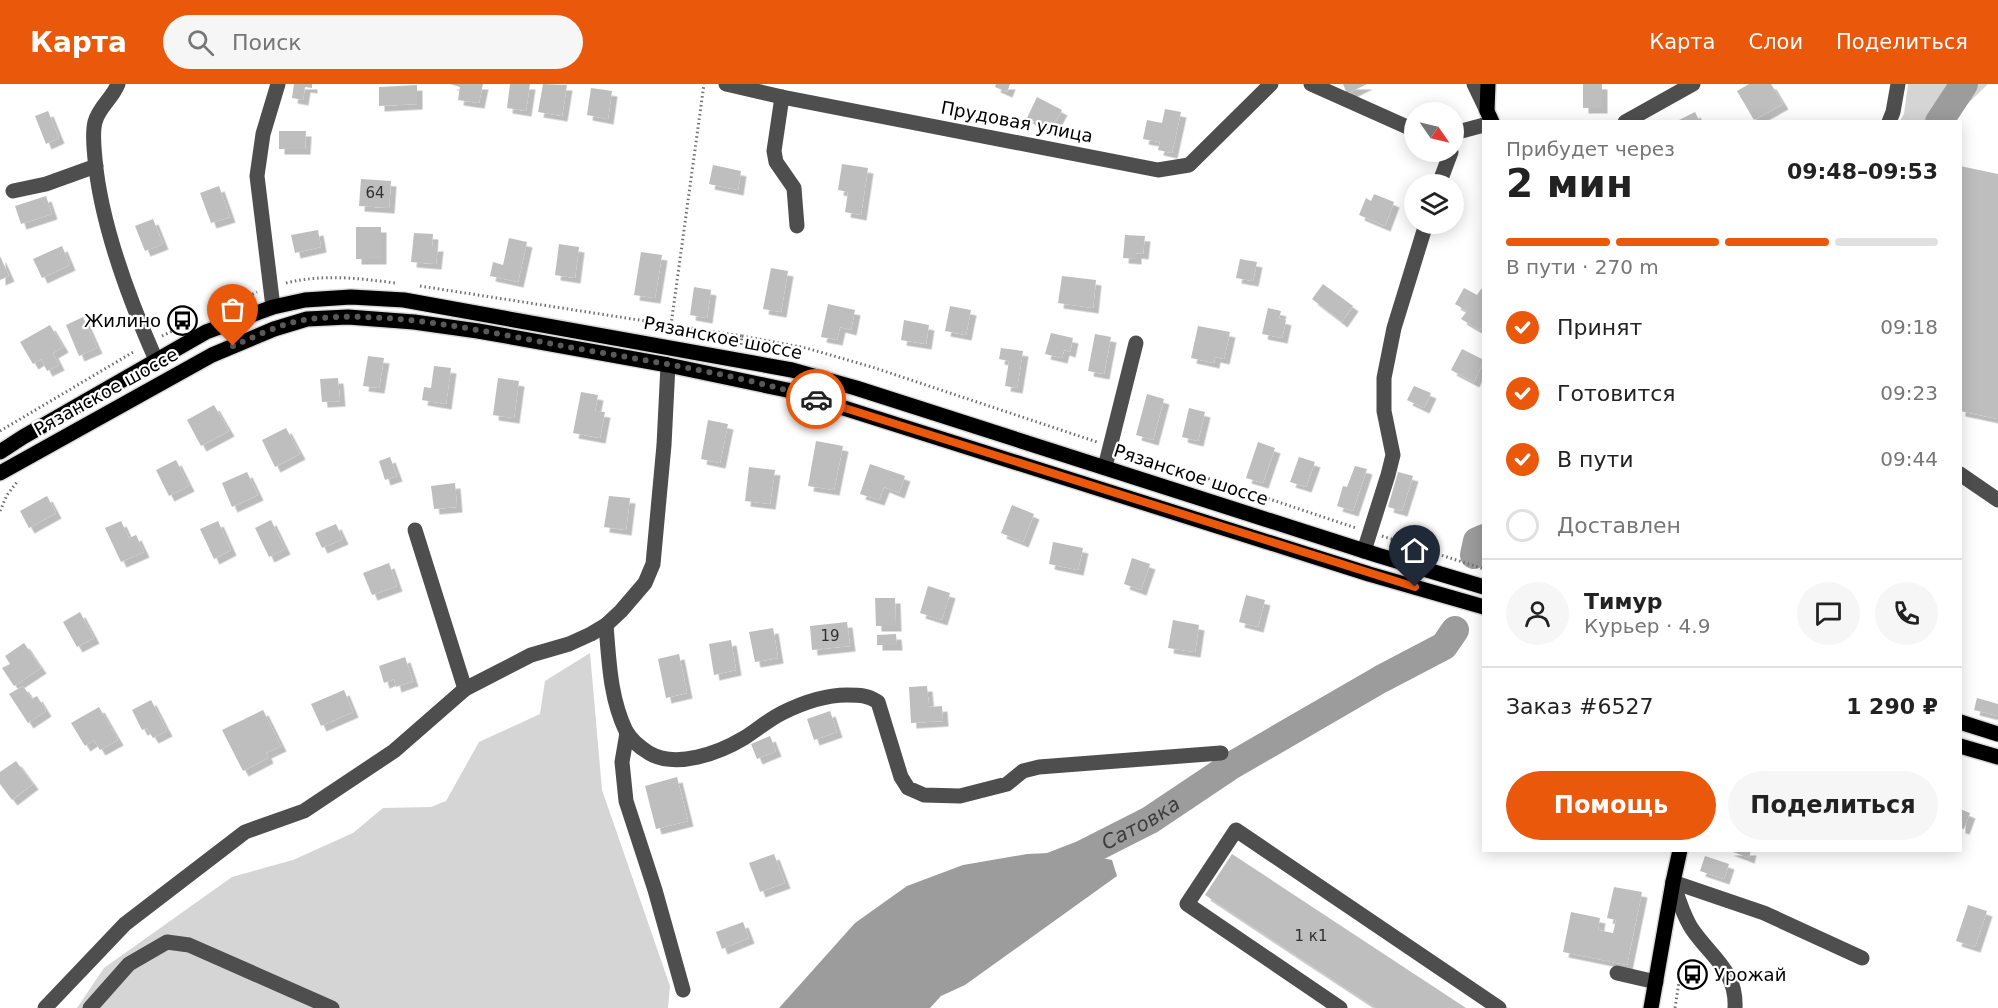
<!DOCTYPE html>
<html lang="ru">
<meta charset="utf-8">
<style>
:root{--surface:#fff;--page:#f6f6f6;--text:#222;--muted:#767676;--line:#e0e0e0;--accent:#ea580c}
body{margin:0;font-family:"DejaVu Sans",sans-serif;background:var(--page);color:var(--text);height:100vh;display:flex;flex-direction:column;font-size:22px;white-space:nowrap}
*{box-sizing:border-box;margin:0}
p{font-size:20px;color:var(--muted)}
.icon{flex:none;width:33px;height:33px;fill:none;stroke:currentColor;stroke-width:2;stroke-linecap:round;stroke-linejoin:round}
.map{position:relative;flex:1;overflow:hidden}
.sheet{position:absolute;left:1482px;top:36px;width:480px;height:732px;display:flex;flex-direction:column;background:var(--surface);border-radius:0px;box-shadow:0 3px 15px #0003}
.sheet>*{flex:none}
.needle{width:39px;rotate:124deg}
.fabs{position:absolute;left:1404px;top:18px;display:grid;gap:12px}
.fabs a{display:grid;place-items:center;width:60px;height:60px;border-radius:50%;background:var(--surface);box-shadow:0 3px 15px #0003;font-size:30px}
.pin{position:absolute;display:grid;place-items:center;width:51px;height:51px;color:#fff;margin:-62px -26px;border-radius:50% 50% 50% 0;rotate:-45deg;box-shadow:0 0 6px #0007}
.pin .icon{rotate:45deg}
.courier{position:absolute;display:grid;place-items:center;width:60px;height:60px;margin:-30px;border:4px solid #ea580c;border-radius:50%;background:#fff;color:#222;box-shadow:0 2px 8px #0007}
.head em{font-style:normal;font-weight:700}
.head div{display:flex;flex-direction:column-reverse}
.head{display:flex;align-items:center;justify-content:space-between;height:102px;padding:0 24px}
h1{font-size:39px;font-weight:700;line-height:45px}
.bar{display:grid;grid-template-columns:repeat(4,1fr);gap:9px 6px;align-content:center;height:72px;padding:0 24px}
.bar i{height:8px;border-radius:4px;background:var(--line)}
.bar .on{background:var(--accent)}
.bar p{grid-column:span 4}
.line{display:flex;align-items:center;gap:15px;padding:0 24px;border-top:2px solid var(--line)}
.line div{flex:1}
.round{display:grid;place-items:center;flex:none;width:63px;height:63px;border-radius:32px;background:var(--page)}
ol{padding:0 24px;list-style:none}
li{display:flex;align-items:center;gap:18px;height:66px}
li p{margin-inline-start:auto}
li .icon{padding:6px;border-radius:50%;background:var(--accent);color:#fff;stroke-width:4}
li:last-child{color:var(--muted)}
li i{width:33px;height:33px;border:3px solid var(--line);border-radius:50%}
.cta{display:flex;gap:12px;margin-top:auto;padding:12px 24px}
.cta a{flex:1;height:69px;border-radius:36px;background:var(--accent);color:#fff;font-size:24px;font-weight:700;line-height:69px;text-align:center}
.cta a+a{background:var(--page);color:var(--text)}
header{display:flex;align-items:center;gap:36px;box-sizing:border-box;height:84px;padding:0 30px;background:var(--accent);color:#fff}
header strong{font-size:28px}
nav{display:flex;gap:33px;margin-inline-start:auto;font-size:21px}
.search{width:420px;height:54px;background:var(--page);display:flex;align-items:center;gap:15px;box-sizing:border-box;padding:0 21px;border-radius:33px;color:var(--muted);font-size:22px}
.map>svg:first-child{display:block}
.green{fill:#d5d5d5}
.water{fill:#9c9c9c}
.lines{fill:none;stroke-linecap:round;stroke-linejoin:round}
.river{stroke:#9c9c9c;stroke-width:28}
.building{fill:#bebebe;filter:url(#shadow)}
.major-casing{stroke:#dbdbdb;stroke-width:18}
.path{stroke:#707070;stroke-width:3;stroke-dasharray:1.5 3;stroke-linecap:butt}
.minor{stroke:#4e4e4e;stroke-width:15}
.major{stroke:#000;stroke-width:15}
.done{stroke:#595959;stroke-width:6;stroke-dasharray:0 10.8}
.route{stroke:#ea580c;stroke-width:8}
.labels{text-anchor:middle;stroke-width:4.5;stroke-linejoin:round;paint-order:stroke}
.number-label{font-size:15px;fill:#303030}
.street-label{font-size:18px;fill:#000;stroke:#fff}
.poi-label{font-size:18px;fill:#000;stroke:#fff;text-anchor:end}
.water-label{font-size:20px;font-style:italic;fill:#3d3d3d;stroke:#fff}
</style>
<header>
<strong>Карта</strong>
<div class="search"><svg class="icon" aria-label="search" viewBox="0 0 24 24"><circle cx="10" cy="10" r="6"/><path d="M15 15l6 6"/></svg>Поиск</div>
<nav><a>Карта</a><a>Слои</a><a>Поделиться</a></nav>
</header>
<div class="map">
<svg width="1998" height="924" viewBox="0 0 1998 924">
<defs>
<filter id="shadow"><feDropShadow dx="5.5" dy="5.5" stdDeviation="0" flood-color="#0004"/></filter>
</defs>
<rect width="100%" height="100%" fill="#fff"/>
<g class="green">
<path d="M1908 0H1988L1950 37H1900L1904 30Z"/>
<path d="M590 569 602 706 670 902 668 924H77L104 884 232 793 293 776 353 749 383 724 431 723 446 717 479 658 540 630 545 597Z"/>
</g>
<path class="water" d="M1072 768 1112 776 1117 792 965 901 941 912 930 924H779L855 839 907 802 963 781 1027 770Z"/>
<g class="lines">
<g class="river">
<path d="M1939 38 1964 0"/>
<path d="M1474 471 1477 457 1484 454"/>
<path id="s1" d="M1047 784 1083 770 1150 736 1229 683 1381 595 1444 562 1455 546"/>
</g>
</g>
<g class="building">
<path d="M294 0H312V4L305 3 303 16 292 14Z"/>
<path d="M450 0H483L479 19 458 16 460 3Z"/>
<path d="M510 0H530L526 27 507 24Z"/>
<path d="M543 0 567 1 562 32 538 28Z"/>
<path d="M996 0H1010L1007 8 995 3Z"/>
<path d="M1343 0H1367L1347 10Z"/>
<rect x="1583" y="0" width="19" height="24"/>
<path d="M1749 0H1771L1783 20 1754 36 1737 7Z"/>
<path d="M417 1V20L379 22V3Z"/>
<path d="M591 4 612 7 608 35 587 31Z"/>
<path d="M1037 13 1062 26 1051 46 1027 34Z"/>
<path d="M1165 25 1181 28 1172 69 1158 66 1160 58 1143 55 1147 36 1162 39Z"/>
<path d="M48 27 59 54 46 60 35 32Z"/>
<path d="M1695 28 1700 38H1675Z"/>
<path d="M279 47H306L305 65H279Z"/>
<path d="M842 80 868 84 861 131 845 128 848 108 838 106Z"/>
<path d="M713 81 741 87 738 106 709 100Z"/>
<path d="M1960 82 1998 90V335L1960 327Z"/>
<path d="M361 95 391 97 389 124 359 122Z"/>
<path d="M219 102 230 133 211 139 200 109Z"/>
<path d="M1374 110 1394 118 1385 142 1359 131 1366 114 1371 117Z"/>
<path d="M46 112 52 130 21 140 15 122Z"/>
<path d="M153 135 163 160 145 167 135 142Z"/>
<rect x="356" y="143" width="25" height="32"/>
<path d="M318 146 321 163 295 169 291 151Z"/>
<path d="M414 149 433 150 432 162H438L436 180 411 178Z"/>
<path d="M1125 151 1145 152 1143 170 1136 169V175L1123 174Z"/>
<path d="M509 154 527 158 518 198 490 192 493 178 503 181Z"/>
<path d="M559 160 579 163 575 194 555 191Z"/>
<path d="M62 162 70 181 42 194 33 175Z"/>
<path d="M641 168 662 171 655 214 634 211Z"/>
<path d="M0 172 9 192 0 196Z"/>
<path d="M1240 175 1257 178 1253 197 1236 194Z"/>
<path d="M771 184 788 187 781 228 763 225Z"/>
<path d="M1062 192 1096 196 1093 224 1058 219Z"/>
<path d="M1323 200 1353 222 1342 238 1312 215Z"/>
<path d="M694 203 711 206 707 234 690 231Z"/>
<path d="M1464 204 1477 211 1481 205 1484 206V240L1480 246 1461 235 1467 227 1455 220Z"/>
<path d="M828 220 855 226 851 246 840 243 837 256 821 253Z"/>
<path d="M950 222 971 226 966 251 945 247Z"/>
<path d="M1268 224 1281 227 1279 234 1286 236 1282 254 1262 250Z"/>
<path d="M83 233 97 264 79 272 66 241Z"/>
<path d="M904 236 929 241 926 260 901 256Z"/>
<path d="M50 241 63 263 53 269 59 281 47 287 41 275 33 280 20 258Z"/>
<path d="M1198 242 1230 248 1224 275 1215 273 1214 279 1191 274Z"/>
<path d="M1051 249 1073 254 1070 268 1064 266 1062 274 1045 270Z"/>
<path d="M1095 250 1111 253 1104 290 1088 287Z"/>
<path d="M1001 264 1023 267 1017 304 1005 302 1009 277 999 275Z"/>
<path d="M1462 265 1484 276 1474 298 1451 286Z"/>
<path d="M368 272 384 274 379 304 363 302Z"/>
<path d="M434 282 451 284 446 320 422 316 424 303 431 304Z"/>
<path d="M338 294 340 317 322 318 320 295Z"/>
<path d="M498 294 519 297 514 334 493 331Z"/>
<path d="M1414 302 1431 309 1424 324 1407 316Z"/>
<path d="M581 308 598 311 595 327 605 328 600 354 573 349Z"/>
<path d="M1147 310 1164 315 1153 356 1136 351Z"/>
<path d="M214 321 229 347 201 362 187 336Z"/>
<path d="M1189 324 1205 328 1198 357 1182 353Z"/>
<path d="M708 336 728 340 720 379 701 375Z"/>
<path d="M286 344 300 370 275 383 262 356Z"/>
<path d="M816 357 843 362 834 406 808 402Z"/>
<path d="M1258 358 1275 364 1263 399 1246 394Z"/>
<path d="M390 373 397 392 385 396 379 377Z"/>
<path d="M1299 373 1315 378 1306 403 1290 398Z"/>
<path d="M176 376 189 402 169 412 156 386Z"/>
<path d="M870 380 905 392 899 409 884 403 879 416 860 410Z"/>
<path d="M1355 382 1367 385 1353 427 1337 422 1343 402 1347 403Z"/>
<path d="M749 383 775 386 770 420 745 417Z"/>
<path d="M247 388 258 411 232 423 222 399Z"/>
<path d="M1398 388 1413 392 1402 427 1388 423Z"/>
<path d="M455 399 457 423 434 425 431 402Z"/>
<path d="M47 412 56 429 29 444 20 427Z"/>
<path d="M609 412 630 414 626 446 604 443Z"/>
<path d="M1012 421 1034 430 1023 458 1001 449Z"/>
<path d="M271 436 285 465 269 473 255 444Z"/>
<path d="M121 437 129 454 136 451 144 468 121 478 105 444Z"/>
<path d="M218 437 231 466 214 475 200 445Z"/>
<path d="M336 440 343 455 322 464 315 449Z"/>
<path d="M1053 458 1083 464 1078 486 1049 480Z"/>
<path d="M1132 474 1150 480 1141 506 1124 500Z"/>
<path d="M389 479 397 502 372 511 363 489Z"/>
<path d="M928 502 950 509 942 536 920 529Z"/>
<path d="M1246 511 1265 516 1258 543 1239 538Z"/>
<path d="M875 514H895L896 542H876Z"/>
<path d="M80 528 94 554 77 563 63 538Z"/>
<path d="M1173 536 1199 541 1195 568 1168 564Z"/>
<path d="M847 538 850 562 812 566 810 542Z"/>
<path d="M773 544 778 574 755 578 749 548Z"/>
<path d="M896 550 897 561H877V551Z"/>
<path d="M731 556 736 586 714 591 709 560Z"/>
<path d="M24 559 41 584 14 602 2 584 10 580 5 572Z"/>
<path d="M679 570 687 609 666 614 658 575Z"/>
<path d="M405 573 413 597 396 603 394 595 384 599 379 582Z"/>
<path d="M23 602 32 615 37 612 46 627 28 639 9 610Z"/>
<path d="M927 602 929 623 942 622 943 637 911 639 909 603Z"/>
<path d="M344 606 353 628 321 642 311 620Z"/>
<path d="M1977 614 1998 620V632L1974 626Z"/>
<path d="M151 616 167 647 153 654 147 644 142 646 132 626Z"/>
<path d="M99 623 118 656 100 666 94 656 85 662 71 639Z"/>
<path d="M263 626 281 662 266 669 268 674 243 687 222 646Z"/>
<path d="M830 627 837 648 814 656 807 635Z"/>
<path d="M770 652 776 667 757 675 751 660Z"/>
<path d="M16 677 33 700 12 716 0 700V688Z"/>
<path d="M677 693 688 737 656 745 645 702Z"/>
<path d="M1960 725 1970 729 1964 745 1960 744Z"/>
<path d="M1728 766H1751L1749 774Z"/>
<path d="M774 770 785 799 760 808 749 779Z"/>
<path d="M1232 770 1466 924H1376L1297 872 1205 811Z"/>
<path d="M1705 772 1729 780 1724 795 1700 787Z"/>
<path d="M1614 803 1642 808 1627 881 1563 868 1571 828 1600 834 1598 846 1613 849 1616 836 1607 834Z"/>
<path d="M1968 821 1987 827 1975 863 1956 857Z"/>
<path d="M743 838 749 854 722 865 716 848Z"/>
</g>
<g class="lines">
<defs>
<g id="major">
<path d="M1488 0 1487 27 1492 38"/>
<path d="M0 368 23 353 206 248 273 223 305 216 351 213 404 216 792 286 856 304 1377 471 1484 503"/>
<path d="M0 389 212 271 274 245 307 235 348 233 414 238 478 247 668 281 787 306 1369 490 1484 523"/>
<path d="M1960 638 1998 650"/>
<path d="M1960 662 1998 673"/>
<path d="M1651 924 1673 798 1680 766"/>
</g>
</defs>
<use href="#major" class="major-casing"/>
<g class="path">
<path d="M286 199C323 190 358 194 395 199"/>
<path d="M420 202 742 252 741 261"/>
<path d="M228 222 257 208"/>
<path d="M671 241 704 0"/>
<path d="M162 252 175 246"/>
<path d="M742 252 806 264 872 283 1097 358"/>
<path d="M0 347 135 267"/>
<path d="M1123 366 1356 444"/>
<path d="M0 427 7 411 17 398"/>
<path d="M1382 452 1484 485"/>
<path d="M1675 924 1679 898"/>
</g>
<g class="minor">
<path d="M118 0C112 15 99 23 95 38 92 50 94 63 95 75 101 142 129 215 156 276"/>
<path d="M726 0 782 13 1158 86 1189 81 1271 0"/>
<path d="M1311 0 1414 46"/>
<path d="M1474 0 1487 27"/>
<path d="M782 13 774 67 776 78 794 104 797 142"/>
<path d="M1625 38 1693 0"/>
<path d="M1889 38 1893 28 1898 0"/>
<path d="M1454 49 1484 41"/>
<path d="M1439 100 1451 68"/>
<path d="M13 107 46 100 96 82"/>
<path d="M273 223 257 92 263 50 278 0"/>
<path d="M1105 383 1136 259"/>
<path d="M1960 390 1998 416"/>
<path d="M415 446 465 605"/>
<path d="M1364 467 1388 391 1393 371 1384 327V294L1394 244 1426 140"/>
<path d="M606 541C609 577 610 614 626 647 631 656 641 664 649 669 676 685 719 669 744 654 757 646 768 636 782 629 802 619 825 611 847 611 860 611 867 611 878 618L901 693 908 704 924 711 960 712 1007 700 1023 687 1039 683 1221 669"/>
<path d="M627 649 622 678 626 717 655 806 683 906"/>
<path d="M1673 798 1764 829 1862 874"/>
<path d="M1673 798C1678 814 1683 831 1692 845 1711 873 1737 887 1735 924"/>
<path d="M1617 889 1656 898"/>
<path d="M45 924 125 840 245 748 304 727 394 667 465 605 531 571 569 560 591 550 606 541 621 527 645 499 653 480 664 361 668 281"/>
<path d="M90 924 129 880 167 858 189 861 332 924"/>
<path d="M1340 924 1187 820 1236 746 1499 924"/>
</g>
<use href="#major" class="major"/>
</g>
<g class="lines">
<path class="done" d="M233 262C257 252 283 238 310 235 392 226 482 247 563 262 647 277 734 289 816 315"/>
<path class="route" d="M816 315 1415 503"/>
</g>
<defs>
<symbol id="bus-ring" viewBox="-11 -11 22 22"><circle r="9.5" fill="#fff" stroke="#000" stroke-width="1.5"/><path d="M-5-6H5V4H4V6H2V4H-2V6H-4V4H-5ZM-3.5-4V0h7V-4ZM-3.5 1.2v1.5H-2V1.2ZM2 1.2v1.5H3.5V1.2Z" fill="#000"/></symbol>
</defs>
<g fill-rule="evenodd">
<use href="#bus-ring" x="166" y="220" width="33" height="33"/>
<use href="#bus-ring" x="1676" y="874" width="33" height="33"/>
</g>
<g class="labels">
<g class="number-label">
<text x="375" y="114">64</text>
<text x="830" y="557">19</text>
<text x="1311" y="857">1 к1</text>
</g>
<g class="street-label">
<text transform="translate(1017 38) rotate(11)" y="6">Прудовая улица</text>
<text transform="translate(723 254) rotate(11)" y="6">Рязанское шоссе</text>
<text transform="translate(106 308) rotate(-29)" y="6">Рязанское шоссе</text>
<text transform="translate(1191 391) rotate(18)" y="6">Рязанское шоссе</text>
</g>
<g class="poi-label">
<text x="161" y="243">Жилино</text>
<text x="1714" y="897" text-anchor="start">Урожай</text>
</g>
<g class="water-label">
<text dy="7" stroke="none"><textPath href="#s1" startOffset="104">Сатовка</textPath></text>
</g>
</g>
</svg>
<div class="fabs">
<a><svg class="needle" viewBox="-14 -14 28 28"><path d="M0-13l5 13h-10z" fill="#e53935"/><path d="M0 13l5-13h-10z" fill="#767676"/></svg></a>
<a><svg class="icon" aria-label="layers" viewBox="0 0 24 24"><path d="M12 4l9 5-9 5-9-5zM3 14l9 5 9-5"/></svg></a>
</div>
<div class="pin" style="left:233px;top:262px;background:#ea580c"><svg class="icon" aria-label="bag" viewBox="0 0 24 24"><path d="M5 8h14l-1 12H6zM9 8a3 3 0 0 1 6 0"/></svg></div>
<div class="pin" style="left:1415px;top:503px;background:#1f2937"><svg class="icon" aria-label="home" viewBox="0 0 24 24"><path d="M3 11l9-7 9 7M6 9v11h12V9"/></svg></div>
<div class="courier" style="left:816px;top:315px"><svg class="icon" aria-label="car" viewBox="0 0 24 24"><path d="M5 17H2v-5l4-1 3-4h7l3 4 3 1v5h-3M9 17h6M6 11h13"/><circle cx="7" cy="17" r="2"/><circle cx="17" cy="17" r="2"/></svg></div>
<section class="sheet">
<div class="head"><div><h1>2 мин</h1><p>Прибудет через</p></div><em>09:48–09:53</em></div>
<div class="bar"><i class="on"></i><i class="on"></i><i class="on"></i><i></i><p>В пути · 270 m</p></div>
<ol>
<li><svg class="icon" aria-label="check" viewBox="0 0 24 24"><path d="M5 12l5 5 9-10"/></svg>Принят<p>09:18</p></li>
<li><svg class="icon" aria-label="check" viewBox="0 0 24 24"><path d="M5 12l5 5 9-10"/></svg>Готовится<p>09:23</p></li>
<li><svg class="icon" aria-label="check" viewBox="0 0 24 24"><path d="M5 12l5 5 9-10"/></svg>В пути<p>09:44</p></li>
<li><i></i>Доставлен</li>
</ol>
<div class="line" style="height:108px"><a class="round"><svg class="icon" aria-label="person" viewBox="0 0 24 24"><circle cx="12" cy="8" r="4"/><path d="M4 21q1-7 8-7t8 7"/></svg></a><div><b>Тимур</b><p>Курьер · 4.9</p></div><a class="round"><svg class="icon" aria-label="chat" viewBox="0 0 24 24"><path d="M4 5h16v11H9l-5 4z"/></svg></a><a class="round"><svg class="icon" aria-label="phone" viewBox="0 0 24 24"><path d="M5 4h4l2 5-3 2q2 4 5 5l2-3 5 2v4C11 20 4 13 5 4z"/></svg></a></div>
<div class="line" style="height:78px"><div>Заказ #6527</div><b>1 290 ₽</b></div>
<div class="cta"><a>Помощь</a><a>Поделиться</a></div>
</section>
</div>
